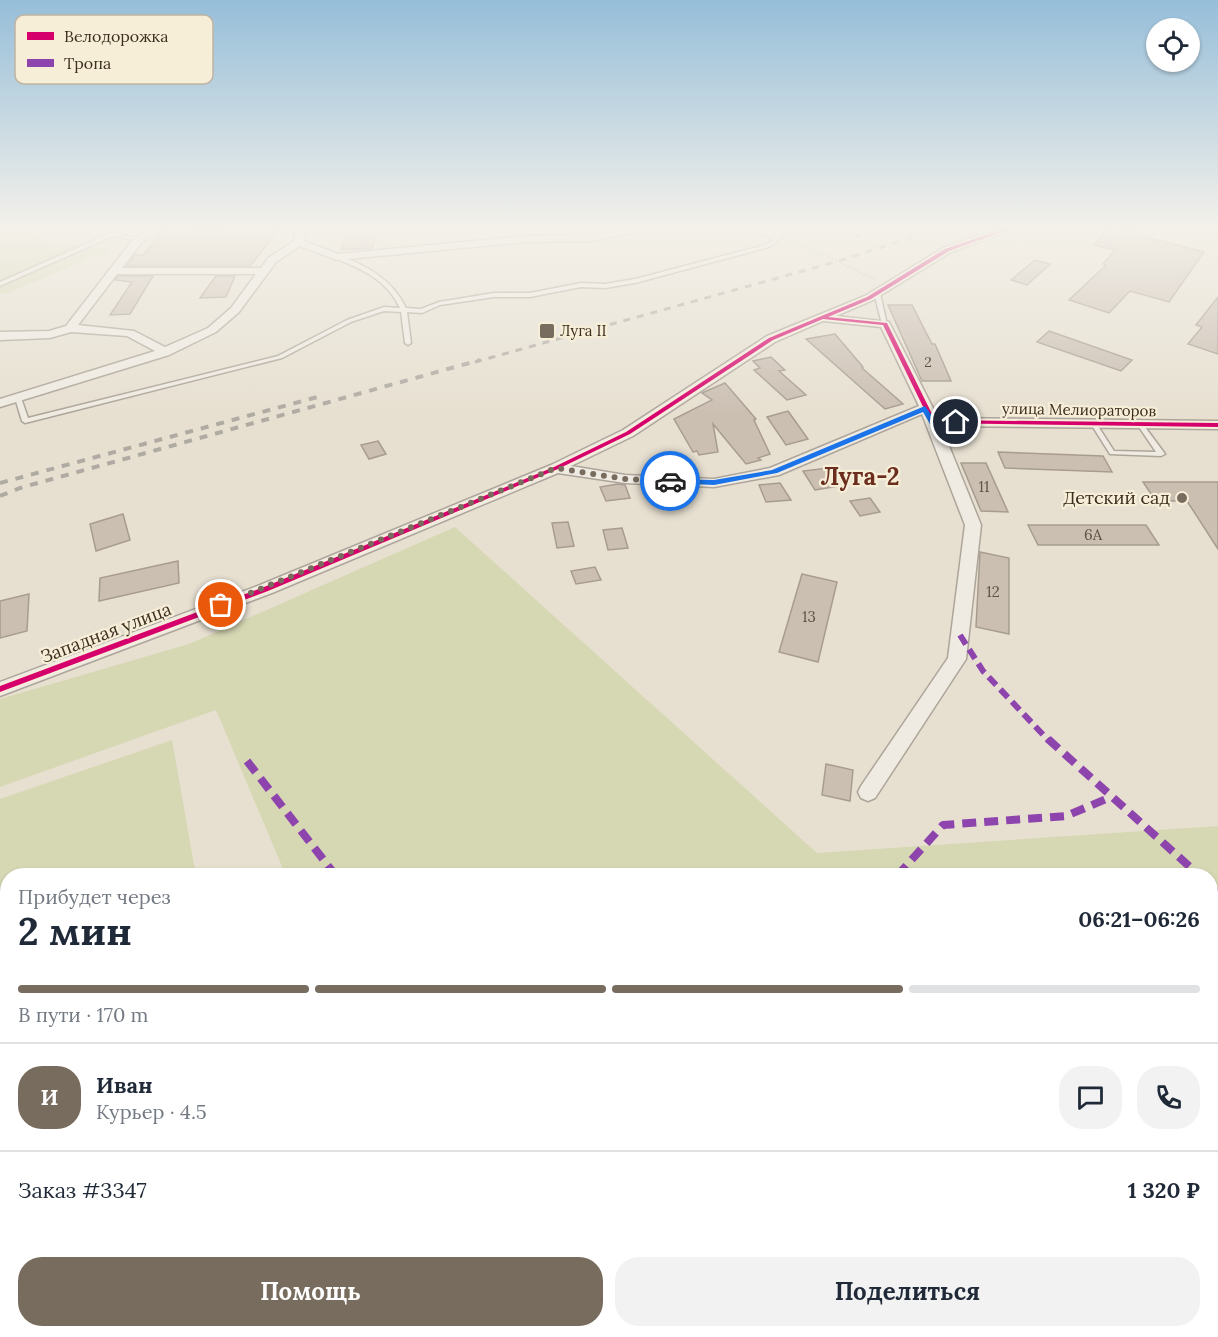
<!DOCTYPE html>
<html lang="ru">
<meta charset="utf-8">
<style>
:root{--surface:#fff;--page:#f2f2f3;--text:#1f2937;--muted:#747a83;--line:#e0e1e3;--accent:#786c5e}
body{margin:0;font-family:Lora,serif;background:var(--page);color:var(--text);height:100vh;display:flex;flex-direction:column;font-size:22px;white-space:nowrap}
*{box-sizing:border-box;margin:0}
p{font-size:20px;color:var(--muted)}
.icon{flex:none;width:33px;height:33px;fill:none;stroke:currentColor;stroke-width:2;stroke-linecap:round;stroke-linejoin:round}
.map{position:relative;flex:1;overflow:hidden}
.side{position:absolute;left:0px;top:868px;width:1218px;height:470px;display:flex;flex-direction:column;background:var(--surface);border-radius:24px 24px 0 0;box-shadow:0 2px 4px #0004}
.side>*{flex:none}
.tools{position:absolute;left:1146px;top:18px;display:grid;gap:12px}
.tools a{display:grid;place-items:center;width:54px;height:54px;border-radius:50%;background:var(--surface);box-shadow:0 2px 4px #0004;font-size:30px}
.pin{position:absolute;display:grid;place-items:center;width:51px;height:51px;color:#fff;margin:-26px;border:3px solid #fff;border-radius:50%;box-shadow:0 2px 6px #0007}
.courier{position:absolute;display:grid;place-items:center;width:60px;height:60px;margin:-30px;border:4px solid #1a73e8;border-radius:50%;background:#fff;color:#222;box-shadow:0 2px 8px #0007}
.headline em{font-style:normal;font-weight:700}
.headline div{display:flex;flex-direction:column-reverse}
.headline{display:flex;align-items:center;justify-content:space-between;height:102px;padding:0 18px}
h1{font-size:39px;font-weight:700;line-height:45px}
.bar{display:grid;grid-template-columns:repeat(4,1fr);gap:9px 6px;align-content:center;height:72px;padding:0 18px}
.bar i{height:8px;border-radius:4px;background:var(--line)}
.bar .current{background:var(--accent)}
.bar p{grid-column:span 4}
.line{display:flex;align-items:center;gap:15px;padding:0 18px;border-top:2px solid var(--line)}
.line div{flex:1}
.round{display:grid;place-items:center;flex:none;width:63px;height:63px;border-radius:24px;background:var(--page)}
.primary-button{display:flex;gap:12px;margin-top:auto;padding:12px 18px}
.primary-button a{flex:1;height:69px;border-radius:24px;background:var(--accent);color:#fff;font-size:24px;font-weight:700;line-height:69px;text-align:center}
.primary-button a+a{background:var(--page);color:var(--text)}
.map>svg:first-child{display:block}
.green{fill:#d6d7b3}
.building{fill:#cbbfb2;stroke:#a89c90;stroke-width:1.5}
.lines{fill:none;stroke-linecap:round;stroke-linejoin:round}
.lane-casing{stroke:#ada599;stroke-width:3}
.street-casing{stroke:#ada599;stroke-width:3}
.path{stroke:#c8c2b9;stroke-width:1.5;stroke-dasharray:3 1.5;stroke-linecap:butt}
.lane{fill:#efebe3;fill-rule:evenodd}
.street{fill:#efebe3;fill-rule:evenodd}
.rail-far1{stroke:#afaaa2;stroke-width:3;stroke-dasharray:7 7;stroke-linecap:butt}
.rail{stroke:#afaaa2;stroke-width:4;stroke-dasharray:8 8;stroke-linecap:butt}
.quiet-far2{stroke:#8e44ad;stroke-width:6;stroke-dasharray:11 6;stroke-linecap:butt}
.quiet-far1{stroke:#8e44ad;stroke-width:8;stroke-dasharray:14 8;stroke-linecap:butt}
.quiet{stroke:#8e44ad;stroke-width:9;stroke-dasharray:18 9;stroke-linecap:butt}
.cycleway-casing{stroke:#f7eed8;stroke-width:3}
.cycleway{fill:#d6006c;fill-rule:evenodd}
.route{fill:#1a73e8}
.done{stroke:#786c5e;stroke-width:6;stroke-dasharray:0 10.8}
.poi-dot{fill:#786c5e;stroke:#f7eed8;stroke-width:2}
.labels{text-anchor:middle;stroke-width:4.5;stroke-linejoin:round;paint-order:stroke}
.far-number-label{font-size:14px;fill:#605244}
.far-poi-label{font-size:15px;fill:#3d2e20;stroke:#f7eed8;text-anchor:start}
.far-street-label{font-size:15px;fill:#3d2e20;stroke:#f7eed8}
.number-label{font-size:15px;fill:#605244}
.poi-label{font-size:18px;fill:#3d2e20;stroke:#f7eed8;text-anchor:end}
.street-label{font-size:18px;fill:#3d2e20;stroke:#f7eed8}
.district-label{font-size:24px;font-weight:bold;fill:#6b2e1e;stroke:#f7eed8}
.key{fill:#f7eed8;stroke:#bfb4a1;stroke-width:1.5}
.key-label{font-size:16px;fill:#3d2e20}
</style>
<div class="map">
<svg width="1218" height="1337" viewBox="0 0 1218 1337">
<rect width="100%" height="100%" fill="#e7e0d1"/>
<g class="green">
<path d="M0 227H19L50 242 113 249 6 294 0 293Z"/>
<path d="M455 527 817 853 1218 826V1337H481L478 1331 1210 1330V876H286L216 710 0 787V699L189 644Z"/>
<path d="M172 740 196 876H8V1139L0 1142V799Z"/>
<path d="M7 1171 8 1330H450L453 1337H0V1174Z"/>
</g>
<g class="building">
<path d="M222 227H281L250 266H127L135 255H143L162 232H191L193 230 223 229Z"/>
<path d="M349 227H379L372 248 341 250Z"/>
<path d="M1109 227 1144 233 1142 236 1204 252 1169 302 1130 291 1109 313 1069 300 1106 265 1103 264 1115 250 1094 245Z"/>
<path d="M1035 260 1050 264 1027 285 1011 280Z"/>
<path d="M118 276H153L130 314 110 315 132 282 115 280Z"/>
<path d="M216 276H235L226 297 200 298Z"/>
<path d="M1218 297V354L1188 344 1202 327 1196 325Z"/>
<path d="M888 305H912L932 344H935L951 381H922Z"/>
<path d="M1049 331 1132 360 1121 371 1037 342Z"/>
<path d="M835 334 863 367 862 368 903 404 885 409 806 339Z"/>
<path d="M771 357 785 370 779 371 806 395 787 400 754 370 760 368 753 361Z"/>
<path d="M725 383 756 419 754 420 770 454 758 458 761 460 746 464 713 424 718 452 699 455 697 451 693 452 674 419 712 400 702 393Z"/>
<path d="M788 411 808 439 786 445 767 417Z"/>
<path d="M378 441 386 454 369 459 361 445Z"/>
<path d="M998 452 1103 456 1112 472 1005 468Z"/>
<path d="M961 463H986L1008 512 981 511Z"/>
<path d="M828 468 840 486 815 490 803 471Z"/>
<path d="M1143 482H1218V549L1187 501H1156Z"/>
<path d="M780 483 791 500 766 502 759 485Z"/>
<path d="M618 484 625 485 630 498 606 501 600 487Z"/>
<path d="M870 498 880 512 860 516 850 501Z"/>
<path d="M123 514 130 540 96 551 90 524Z"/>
<path d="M568 522 574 546 557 548 552 523Z"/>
<path d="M1028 525H1146L1159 545H1038Z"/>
<path d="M622 528 628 548 608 550 603 530Z"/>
<path d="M980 552 1009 558V634L976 627Z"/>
<path d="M178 561 179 583 99 601 100 578Z"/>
<path d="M595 567 601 580 576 584 571 571Z"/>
<path d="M802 574 837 582 818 662 779 652Z"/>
<path d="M29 594 27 631 0 638V601Z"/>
<path d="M826 764 853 770 850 801 822 795Z"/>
</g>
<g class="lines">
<defs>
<g id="lane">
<path d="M124 227H131L117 234 140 239V241L113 236 0 286V282Z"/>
<path d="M781 227H786L776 243 769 247 635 283 605 288 581 287 530 297H494L440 305 422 313 407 312 411 343 408 345 405 343 401 312 384 311 351 322 282 358 25 423 22 421 15 398 18 396 21 398 28 418 278 356 347 320 384 307 400 308C387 280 362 269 335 258V256L337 255C366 265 392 279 406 308L421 309 439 302 494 293H530L581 283 605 284 635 279 765 245 772 241Z"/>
<path d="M877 291 880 293 887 325 882 324 874 293Z"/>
<path d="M1094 422 1096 423 1114 451 1156 452 1137 424 1138 423H1142L1165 454 1161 456 1110 454 1091 424Z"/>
<rect x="73" y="1330" width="16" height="7"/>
</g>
<g id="street">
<path d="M154 227H167L142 242 122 268H261L268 258 294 241 296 227H306L304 241 338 254 526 236 591 235 638 227H663L591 241 526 242 337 260 300 246 276 262 239 312 216 332 169 355 0 407V399L155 351 127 336 71 332 50 338 0 340V332L49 331 66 326 134 238ZM117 274H256L231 308 208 328 165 347 134 331 78 325Z"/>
<path d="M742 227H758L783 237 778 240Z"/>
<path d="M1004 227H1019L951 252 873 300 836 316 889 322 938 418 1218 421V429L941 426 981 525 966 659 875 798 868 801 861 798 858 792 861 786 948 658 965 525 922 414 779 475 714 487 625 483 558 473 272 593 0 696V682L260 585 551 465 623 430 767 336 865 296 943 248ZM823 321 881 327 919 406 770 468 714 479 625 475 571 466 633 436 775 342Z"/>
</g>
</defs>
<use href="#lane" class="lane-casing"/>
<use href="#street" class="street-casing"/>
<path class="path" d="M789 242 812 249 876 280"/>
<use href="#lane" class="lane"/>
<use href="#street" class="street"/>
<g class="rail-far1">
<path d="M854 237 893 227"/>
<path d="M475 362 839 261 944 227"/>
</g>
<g class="rail">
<path d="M0 483 321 396"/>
<path d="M0 496 20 488 480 360"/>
</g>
<path class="quiet-far2" d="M960 635 983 671 1049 741"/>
<g class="quiet-far1">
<path d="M1048 739 1200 876"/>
<path d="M247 761 336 876"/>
<path d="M897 876 943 825 1066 816 1111 797"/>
<path d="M1210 886 1218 894"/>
</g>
<path class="quiet" d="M947 1330 948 1337"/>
<defs>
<path id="cycleway" d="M1009 227H1016L949 251 871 299 828 317 887 323 935 420 1218 423V427L931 423 883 325 823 319 773 340 630 434 558 469 268 591 0 692V686L264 587 554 467 626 432 769 338 867 297 945 249Z"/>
</defs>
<use href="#cycleway" class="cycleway-casing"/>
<use href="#cycleway" class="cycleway"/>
</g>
<linearGradient id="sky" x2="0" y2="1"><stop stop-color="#96bed9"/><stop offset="0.55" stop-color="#f4f1ea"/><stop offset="1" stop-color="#f4f1ea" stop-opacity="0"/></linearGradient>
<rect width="1218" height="414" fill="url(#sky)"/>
<path class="route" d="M925 406 935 420H956L959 422 956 425 930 424 923 412 777 473 714 485 670 483 666 481 670 479 714 480 772 470Z"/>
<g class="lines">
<path class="done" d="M221 605 556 468 625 479 670 481"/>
</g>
<g class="poi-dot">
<rect x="539" y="323" width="16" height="16" rx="3"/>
<circle cx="1182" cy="498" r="6"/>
</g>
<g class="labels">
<g class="far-number-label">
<text x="928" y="367">2</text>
</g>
<g class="far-poi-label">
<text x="560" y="336">Луга II</text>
</g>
<g class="far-street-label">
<text transform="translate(1079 410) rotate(1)" y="5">улица Мелиораторов</text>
</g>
<g class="number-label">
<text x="984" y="492">11</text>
<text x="1093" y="540">6А</text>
<text x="993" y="597">12</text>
<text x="809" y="622">13</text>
</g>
<g class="poi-label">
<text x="1170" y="504">Детский сад</text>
</g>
<g class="street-label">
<text transform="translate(106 633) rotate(-21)" y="6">Западная улица</text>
</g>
<g class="district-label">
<text x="860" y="485">Луга-2</text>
</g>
</g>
<rect x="15" y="15" width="198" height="69" rx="9" class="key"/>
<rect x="27" y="32" width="27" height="8" fill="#d6006c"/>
<rect x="27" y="59" width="27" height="8" fill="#8e44ad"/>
<g class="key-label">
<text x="64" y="42">Велодорожка</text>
<text x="64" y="69">Тропа</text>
</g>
</svg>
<div class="tools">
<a><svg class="icon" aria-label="locate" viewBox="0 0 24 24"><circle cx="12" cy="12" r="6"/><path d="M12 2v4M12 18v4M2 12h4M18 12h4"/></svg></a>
</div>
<div class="pin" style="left:221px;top:605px;background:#ea580c"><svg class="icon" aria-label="bag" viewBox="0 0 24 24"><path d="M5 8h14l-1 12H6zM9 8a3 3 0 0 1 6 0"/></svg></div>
<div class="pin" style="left:956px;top:422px;background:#1f2937"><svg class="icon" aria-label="home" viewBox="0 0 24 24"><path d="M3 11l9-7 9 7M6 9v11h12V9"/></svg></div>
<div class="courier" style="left:670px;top:481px"><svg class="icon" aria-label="car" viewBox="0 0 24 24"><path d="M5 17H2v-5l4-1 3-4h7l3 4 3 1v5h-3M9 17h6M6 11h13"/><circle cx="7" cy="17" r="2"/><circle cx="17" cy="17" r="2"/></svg></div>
<section class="side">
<div class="headline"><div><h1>2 мин</h1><p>Прибудет через</p></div><em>06:21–06:26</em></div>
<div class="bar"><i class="current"></i><i class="current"></i><i class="current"></i><i></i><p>В пути · 170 m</p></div>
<div class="line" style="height:108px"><b class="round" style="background:var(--accent);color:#fff">И</b><div><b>Иван</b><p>Курьер · 4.5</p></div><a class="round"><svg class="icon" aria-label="chat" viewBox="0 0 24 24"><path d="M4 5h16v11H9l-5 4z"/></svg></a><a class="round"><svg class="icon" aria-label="phone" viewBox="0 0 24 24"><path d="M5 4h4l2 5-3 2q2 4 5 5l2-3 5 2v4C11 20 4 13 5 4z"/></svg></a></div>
<div class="line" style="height:78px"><div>Заказ #3347</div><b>1 320 ₽</b></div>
<div class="primary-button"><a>Помощь</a><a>Поделиться</a></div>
</section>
</div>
